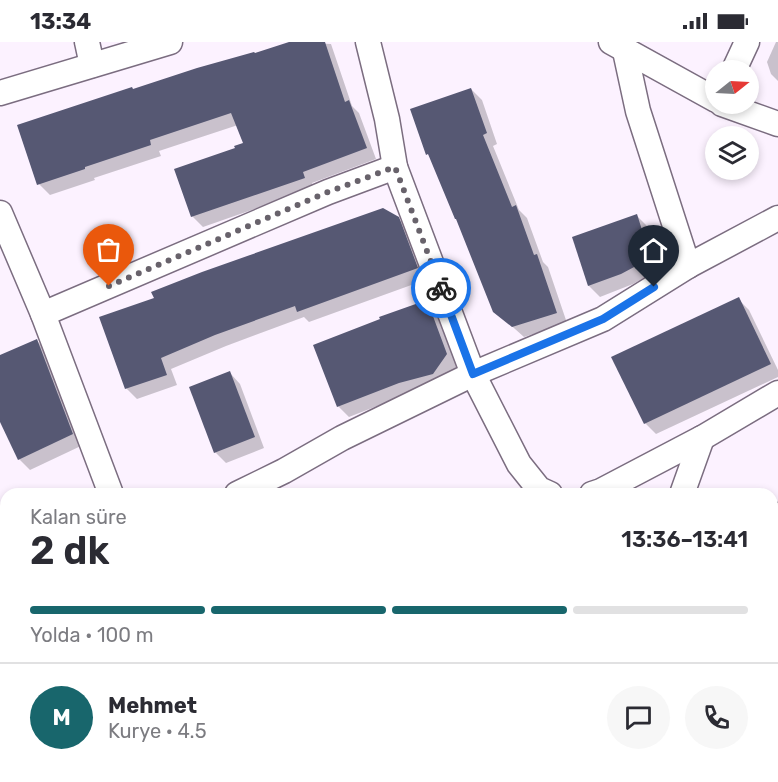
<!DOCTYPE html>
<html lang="tr">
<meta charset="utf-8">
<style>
:root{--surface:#fff;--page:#f7f7f7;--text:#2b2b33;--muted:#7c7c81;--line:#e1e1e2;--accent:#18666c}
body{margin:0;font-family:Rubik,sans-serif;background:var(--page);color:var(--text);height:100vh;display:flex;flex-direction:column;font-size:22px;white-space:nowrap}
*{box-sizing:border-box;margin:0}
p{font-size:20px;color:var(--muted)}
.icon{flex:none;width:33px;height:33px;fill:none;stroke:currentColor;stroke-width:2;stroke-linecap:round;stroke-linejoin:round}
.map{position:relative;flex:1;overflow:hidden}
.side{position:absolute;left:0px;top:446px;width:778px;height:296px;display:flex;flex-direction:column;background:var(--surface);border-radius:18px 18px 0 0;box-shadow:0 3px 9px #0003}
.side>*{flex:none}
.needle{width:39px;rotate:72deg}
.controls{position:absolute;left:705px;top:18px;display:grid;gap:12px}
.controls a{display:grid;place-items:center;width:54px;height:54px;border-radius:50%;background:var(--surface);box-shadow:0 3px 9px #0003;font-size:30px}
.pin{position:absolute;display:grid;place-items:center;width:51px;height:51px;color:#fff;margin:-62px -26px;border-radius:50% 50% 50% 0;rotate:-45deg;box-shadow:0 0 6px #0007}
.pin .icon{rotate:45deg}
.courier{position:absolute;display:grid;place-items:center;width:60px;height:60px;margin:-30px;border:4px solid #1a73e8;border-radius:50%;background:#fff;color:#222;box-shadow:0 2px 8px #0007}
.head em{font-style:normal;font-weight:600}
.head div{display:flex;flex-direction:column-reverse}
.head{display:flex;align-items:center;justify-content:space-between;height:102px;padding:0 30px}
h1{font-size:39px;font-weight:600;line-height:45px}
.bar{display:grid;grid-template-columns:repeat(4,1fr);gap:9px 6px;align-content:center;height:72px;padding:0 30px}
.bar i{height:8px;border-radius:4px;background:var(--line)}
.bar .current{background:var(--accent)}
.bar p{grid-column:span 4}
.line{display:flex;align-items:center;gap:15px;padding:0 30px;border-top:2px solid var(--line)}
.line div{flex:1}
.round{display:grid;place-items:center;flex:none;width:63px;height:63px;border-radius:32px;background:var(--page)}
.status{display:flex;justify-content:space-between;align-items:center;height:42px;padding:0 30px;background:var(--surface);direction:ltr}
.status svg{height:16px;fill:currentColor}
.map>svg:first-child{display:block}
.shadow{fill:#0003}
.building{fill:#565873}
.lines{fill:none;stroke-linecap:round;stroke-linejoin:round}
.minor-casing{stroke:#7b6d80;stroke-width:27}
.minor{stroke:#fff;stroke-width:24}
.done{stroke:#68626b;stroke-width:6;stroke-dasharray:0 10.8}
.route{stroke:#1a73e8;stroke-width:8}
</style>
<div class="status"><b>13:34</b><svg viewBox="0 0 49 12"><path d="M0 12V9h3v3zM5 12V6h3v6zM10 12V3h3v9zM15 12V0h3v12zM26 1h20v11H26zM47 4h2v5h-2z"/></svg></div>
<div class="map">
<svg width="778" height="740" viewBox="0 0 778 740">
<rect width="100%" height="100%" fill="#fcf2ff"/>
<g class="shadow">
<path d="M293 0 331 2 352 64 359 71 376 117 312 141 314 146 203 185 192 174 237 107 245 102 238 83 159 109 161 114 94 136 95 138 50 153 39 142 19 84Z"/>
<path d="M776 0H778V39L771 32 767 20Z"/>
<path d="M471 47 482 58 497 102 493 104 519 168 527 176 543 220 548 225 567 281 524 295 495 269 432 116 428 112Z"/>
<path d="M637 174 648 185 658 219 647 234 633 242 600 255 589 244 574 196Z"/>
<path d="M398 176 409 188 428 237 309 280 304 275 226 304 171 327 177 343 137 357 126 346 101 276Z"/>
<path d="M738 257 749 268 778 328V335L656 392 645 381Z"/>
<path d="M427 260 437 271 457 324 444 342 410 351 349 375 338 364Z"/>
<path d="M37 299 48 310 83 403 30 428 19 417 0 376V315Z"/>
<path d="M230 331 240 342 264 406 226 421 215 410Z"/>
</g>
<g class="building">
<path d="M289 0H325L345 60 349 58 367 106 303 130 305 136 191 175 174 127 235 106 234 104 243 101 231 71 150 98 151 103 85 125V127L37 143 17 83 132 45 133 47 197 26 254 10 255 11Z"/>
<path d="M471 46 487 91 483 93 512 165 516 163 534 213 537 212 557 271 512 285 493 270 456 177H455L428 112 426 113 410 67Z"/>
<path d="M383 166 399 175 418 226 297 270 295 264 215 293 161 316 167 333 125 347 99 275 154 256 151 250 202 230Z"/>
<path d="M637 172 648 207 636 224 621 232 588 244 572 195Z"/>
<path d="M739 255 771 322 644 382 611 315Z"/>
<path d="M427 258 447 312 433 332 399 341 337 365 313 303 380 277 379 275Z"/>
<path d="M37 297 73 392 18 418 0 380V313Z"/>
<path d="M230 329 255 395 214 411 189 345Z"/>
</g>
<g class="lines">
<defs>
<g id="minor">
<path d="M87 0 92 23"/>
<path d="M368 0 387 77 395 125"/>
<path d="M611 0 716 58"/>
<path d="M625 9 638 69 688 224"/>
<path d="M734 28 747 0"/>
<path d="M0 51 170 0"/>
<path d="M722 62 778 82"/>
<path d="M0 171 43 272 111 452"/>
<path d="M43 272 328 150 395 125 473 332 519 422 539 447 550 452"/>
<path d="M237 452 284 429 342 396 473 332 603 277 688 224 778 176"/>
<path d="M592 452 601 449 702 396 778 351"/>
<path d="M682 452 702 396"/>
<path d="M772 472 778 474"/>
<path d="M0 507 6 511"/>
<path d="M0 535 6 530"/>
<path d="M772 604H778"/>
<path d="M723 735 751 740"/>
<path d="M540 740 542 735"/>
</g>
</defs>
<use href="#minor" class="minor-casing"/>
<use href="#minor" class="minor"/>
</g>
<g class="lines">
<path class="done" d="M109 244 328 150 395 125 441 246"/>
<path class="route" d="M441 246 473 332 603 277 654 245"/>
</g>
</svg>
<div class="controls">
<a><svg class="needle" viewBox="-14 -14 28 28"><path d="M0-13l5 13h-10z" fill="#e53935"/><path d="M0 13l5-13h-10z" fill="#7c7c81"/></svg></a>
<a><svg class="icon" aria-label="layers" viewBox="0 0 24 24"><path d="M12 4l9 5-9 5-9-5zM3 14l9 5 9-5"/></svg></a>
</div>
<div class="pin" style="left:109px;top:244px;background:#ea580c"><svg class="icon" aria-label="bag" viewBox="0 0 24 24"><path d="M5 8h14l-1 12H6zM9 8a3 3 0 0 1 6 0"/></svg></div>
<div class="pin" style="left:654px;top:245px;background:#1f2937"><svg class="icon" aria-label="home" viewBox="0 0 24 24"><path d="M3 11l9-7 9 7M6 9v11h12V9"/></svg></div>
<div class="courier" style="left:441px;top:246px"><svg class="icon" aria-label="bike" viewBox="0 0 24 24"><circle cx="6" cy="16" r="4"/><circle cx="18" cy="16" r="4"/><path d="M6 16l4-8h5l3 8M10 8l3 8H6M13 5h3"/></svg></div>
<section class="side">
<div class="head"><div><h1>2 dk</h1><p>Kalan süre</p></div><em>13:36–13:41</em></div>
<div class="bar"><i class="current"></i><i class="current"></i><i class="current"></i><i></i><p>Yolda · 100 m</p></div>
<div class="line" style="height:108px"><b class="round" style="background:var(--accent);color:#fff">M</b><div><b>Mehmet</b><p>Kurye · 4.5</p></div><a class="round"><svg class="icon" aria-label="chat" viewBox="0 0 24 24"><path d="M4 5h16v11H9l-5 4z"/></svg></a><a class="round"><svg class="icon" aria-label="phone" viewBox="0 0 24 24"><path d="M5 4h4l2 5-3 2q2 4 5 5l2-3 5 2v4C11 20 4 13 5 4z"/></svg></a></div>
</section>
</div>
